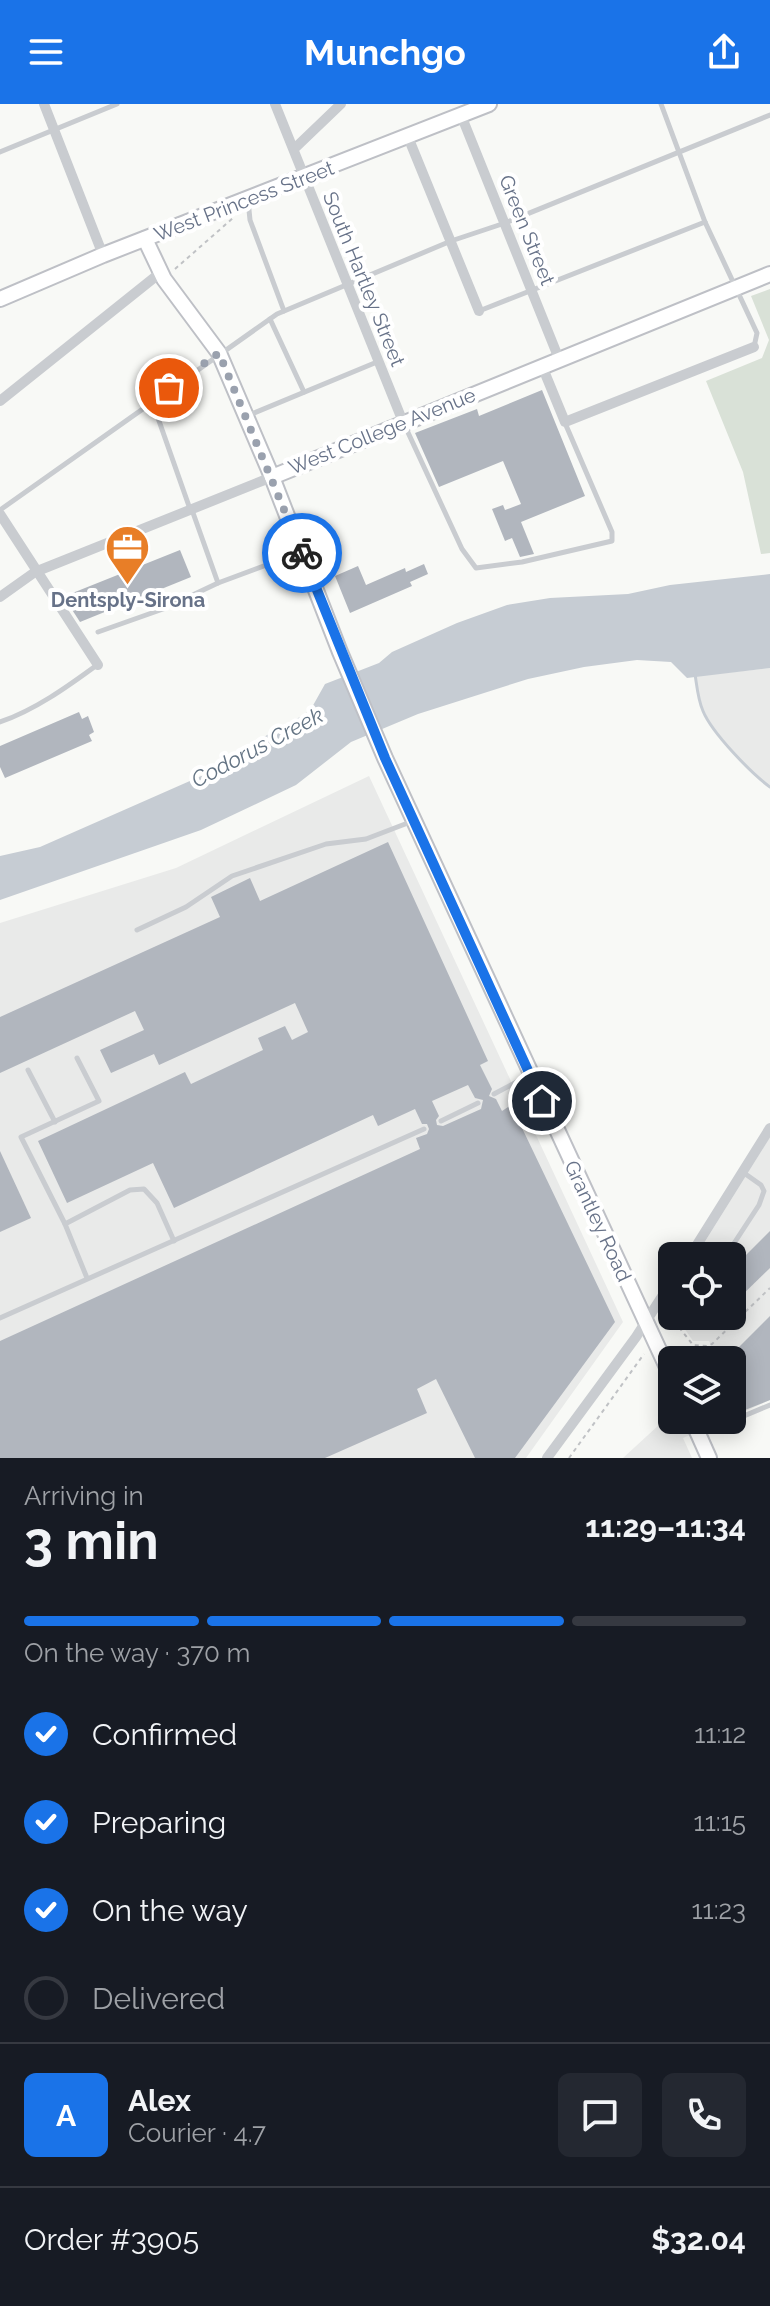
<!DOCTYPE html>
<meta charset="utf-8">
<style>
:root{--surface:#171b24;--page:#242831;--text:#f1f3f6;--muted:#9ea1a6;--line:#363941;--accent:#1a73e8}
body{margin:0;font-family:Raleway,sans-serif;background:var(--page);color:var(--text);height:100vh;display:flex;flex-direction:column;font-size:30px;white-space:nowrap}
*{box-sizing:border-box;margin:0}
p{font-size:26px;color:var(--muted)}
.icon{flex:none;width:44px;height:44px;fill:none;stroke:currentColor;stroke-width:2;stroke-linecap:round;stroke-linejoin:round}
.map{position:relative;height:1354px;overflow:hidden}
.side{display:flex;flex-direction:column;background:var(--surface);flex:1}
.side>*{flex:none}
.buttons{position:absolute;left:658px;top:1138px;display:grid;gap:16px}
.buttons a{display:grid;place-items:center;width:88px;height:88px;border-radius:12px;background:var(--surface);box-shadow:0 4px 20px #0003;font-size:40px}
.pin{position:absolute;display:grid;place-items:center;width:68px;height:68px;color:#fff;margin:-34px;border:4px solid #fff;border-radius:50%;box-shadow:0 2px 8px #0007}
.courier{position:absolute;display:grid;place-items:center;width:80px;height:80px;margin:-40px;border:6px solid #1a73e8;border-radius:50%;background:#fff;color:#222;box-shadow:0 2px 10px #0007}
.overview em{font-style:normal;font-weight:700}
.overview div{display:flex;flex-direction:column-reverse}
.overview{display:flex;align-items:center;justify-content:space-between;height:136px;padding:0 24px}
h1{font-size:52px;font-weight:700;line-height:60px}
.bar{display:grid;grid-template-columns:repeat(4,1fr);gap:12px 8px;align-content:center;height:96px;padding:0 24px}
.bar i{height:10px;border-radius:6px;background:var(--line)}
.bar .current{background:var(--accent)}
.bar p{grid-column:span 4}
.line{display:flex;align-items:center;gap:20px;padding:0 24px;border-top:2px solid var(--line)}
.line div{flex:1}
.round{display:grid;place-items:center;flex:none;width:84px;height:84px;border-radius:12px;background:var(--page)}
ol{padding:0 24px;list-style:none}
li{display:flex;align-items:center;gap:24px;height:88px}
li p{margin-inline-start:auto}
li .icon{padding:8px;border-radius:50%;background:var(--accent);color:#fff;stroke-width:4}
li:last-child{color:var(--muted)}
li i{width:44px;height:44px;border:4px solid var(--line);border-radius:50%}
header{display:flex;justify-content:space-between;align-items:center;height:104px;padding:0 24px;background:var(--accent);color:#fff;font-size:36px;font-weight:700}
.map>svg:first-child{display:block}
.built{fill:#e9eae9}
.green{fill:#d9e1d7}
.water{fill:#c6ccd3}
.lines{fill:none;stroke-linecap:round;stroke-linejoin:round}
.stream{stroke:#c6ccd3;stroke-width:3}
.building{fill:#b1b6be;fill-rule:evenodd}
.secondary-casing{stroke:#bec0c6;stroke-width:18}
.path{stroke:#c0c2c5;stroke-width:2;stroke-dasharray:4 4;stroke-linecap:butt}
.lane{stroke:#c9ccd0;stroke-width:5}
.street{stroke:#c9ccd0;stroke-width:10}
.secondary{stroke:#fff;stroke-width:14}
.done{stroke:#9aa1ae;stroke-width:8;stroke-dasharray:0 14.4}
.route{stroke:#1a73e8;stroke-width:10}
.labels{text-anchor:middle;stroke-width:8;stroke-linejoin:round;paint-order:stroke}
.street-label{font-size:20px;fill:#677288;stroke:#fff}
.poi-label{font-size:20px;font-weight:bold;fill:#677288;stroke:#fff}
.water-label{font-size:22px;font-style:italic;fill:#637383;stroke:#fff}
</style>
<header><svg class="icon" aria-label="menu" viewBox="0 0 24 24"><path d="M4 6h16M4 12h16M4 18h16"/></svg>Munchgo<svg class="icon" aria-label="share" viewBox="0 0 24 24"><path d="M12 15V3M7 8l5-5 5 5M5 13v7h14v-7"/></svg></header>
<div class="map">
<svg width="770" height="1354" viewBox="0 0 770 1354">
<rect width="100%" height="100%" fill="#f8f9f6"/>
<g class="built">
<path d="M770 564V683L755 672 712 623 699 596 695 572Z"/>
<path d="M369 672 623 1218 526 1354H0V819L176 764Z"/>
<path d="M770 1033V1296L732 1313V1256H719L709 1237H693L682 1221 666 1216 662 1208 672 1191V1212H732V1152H696Z"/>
<path d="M672 1309V1316H725L683 1334 692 1354H623Z"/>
</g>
<path class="green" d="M770 185V449L761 450 743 368 706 277 762 254 769 236 751 192Z"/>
<path class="water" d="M770 470V564L687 574 671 558 637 556 584 563 528 575 418 610 351 638 296 681 201 726 0 796V752L40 743 208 669 278 624 304 611 311 605 325 580 379 559 392 548 457 519 507 501 550 494 628 490 670 481Z"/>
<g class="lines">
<path class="stream" d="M695 570C697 583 698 596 703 607 712 629 751 669 770 683"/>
</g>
<g class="building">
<path d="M542 286 585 392 521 418 534 450 520 453 512 434 505 437 492 405 503 401 505 406 521 400 503 357 439 383 415 329 477 305 479 312Z"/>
<path d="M180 446 191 473 80 518 69 501 65 492Z"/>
<path d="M424 460 428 470 410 478 412 482 350 509 335 472 358 462 366 481 405 464 406 468Z"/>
<path d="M79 608 82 615 88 612 94 628 89 631 92 637 5 674 0 663V642Z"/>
<path d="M388 738 488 957 480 961 492 985 489 992 496 995 502 1007 511 1001 615 1218 515 1354H475L436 1275 417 1285 427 1309 325 1354H0V1237L420 1045 416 1034 427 1030 429 1025 427 1020H422L415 1005 378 1022 373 1011 174 1104 153 1059 67 1099 38 1037 185 968 191 980 263 946 258 934 285 922 292 936 308 928 295 899 159 961 154 950 111 969 100 946 144 926 135 907 0 969V913L220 813 211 793 250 774 260 797ZM468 981 475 994 483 996 481 1005 443 1022 437 1021 436 1016 439 1012 432 997Z"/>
<path d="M0 1047 31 1114 0 1128Z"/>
<path d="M770 1127V1164L732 1201V1165Z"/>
<path d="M770 1212V1296L745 1306 732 1278V1256H726Z"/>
</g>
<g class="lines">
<defs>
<g id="secondary">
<path d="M145 135 164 175 219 249 272 373 340 548 385 654 672 1274"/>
<path d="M0 195 103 151 489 0"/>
<path d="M272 373 770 170"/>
<path d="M692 1316 709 1354"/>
</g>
</defs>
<use href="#secondary" class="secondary-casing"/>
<g class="path">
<path d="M175 165 233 114"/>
<path d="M664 1223 678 1222 693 1241 707 1242 712 1240 770 1184"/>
<path d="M569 1354 644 1250"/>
</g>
<g class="lane">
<path d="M661 0 705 118 757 229 754 243"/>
<path d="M0 48 117 0"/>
<path d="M248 96 250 116 284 207"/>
<path d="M479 207 705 118"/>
<path d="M270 215 304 288"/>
<path d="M152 297 190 405"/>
<path d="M249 311 377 258"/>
<path d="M405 322 462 445 476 464 522 458 612 437V428L565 319"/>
<path d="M0 406 277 210 451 137 505 119 770 11"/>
<path d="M192 406 218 479 301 448"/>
<path d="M98 528 163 505 218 479"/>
<path d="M0 618C35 606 67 583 97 561"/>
<path d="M137 826 186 803 232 772 326 740 366 735 413 717"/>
<path d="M28 966 55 1018"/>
<path d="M494 990 528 972"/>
<path d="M441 1017 478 999"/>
<path d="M65 1120 21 1033 99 997 77 954"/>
<path d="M699 1141 719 1149 729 1147 759 1101 764 1087 761 1081 744 1069"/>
<path d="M87 1174 65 1120 130 1086 144 1085 157 1099 174 1137"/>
<path d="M0 1214 424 1025"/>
<path d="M701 1330 770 1301"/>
</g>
<g class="street">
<path d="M44 0 103 151"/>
<path d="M275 0 403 318"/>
<path d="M461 11 559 255"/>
<path d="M408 33 479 207"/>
<path d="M294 45 341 0"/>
<path d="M542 262 565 318 754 243"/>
<path d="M0 297 160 169"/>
<path d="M0 410 98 561"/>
<path d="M0 493 35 468 272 373"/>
<path d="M690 1152 770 1024"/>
<path d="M547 1354 636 1233 672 1177"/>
</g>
<use href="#secondary" class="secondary"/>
</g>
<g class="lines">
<path class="done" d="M169 284 219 249 302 449"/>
<path class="route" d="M302 449 385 654 542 997"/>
</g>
<defs>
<symbol id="office-pin" viewBox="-11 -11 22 30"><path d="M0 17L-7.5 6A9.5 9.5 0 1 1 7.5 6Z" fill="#e87e27" stroke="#fff"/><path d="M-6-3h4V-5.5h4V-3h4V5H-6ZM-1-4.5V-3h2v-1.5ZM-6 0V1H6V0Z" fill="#fff"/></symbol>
</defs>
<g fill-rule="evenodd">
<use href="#office-pin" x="102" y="418" width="51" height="69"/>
</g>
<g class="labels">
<g class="street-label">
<text transform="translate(244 97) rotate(-21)" y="7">West Princess Street</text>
<text transform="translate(527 126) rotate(68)" y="7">Green Street</text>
<text transform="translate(364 175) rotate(68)" y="7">South Hartley Street</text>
<text transform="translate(382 327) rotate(-22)" y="7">West College Avenue</text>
<text transform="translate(598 1117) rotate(65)" y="7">Grantley Road</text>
</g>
<g class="poi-label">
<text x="128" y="503">Dentsply-Sirona</text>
</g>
<g class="water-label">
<text transform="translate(257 643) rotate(-28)" y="8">Codorus Creek</text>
</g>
</g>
</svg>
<div class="buttons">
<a><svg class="icon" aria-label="locate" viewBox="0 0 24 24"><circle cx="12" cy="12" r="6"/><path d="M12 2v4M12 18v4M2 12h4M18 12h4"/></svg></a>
<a><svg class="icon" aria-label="layers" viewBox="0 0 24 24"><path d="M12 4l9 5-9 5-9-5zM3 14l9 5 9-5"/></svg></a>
</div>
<div class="pin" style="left:169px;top:284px;background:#ea580c"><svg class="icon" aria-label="bag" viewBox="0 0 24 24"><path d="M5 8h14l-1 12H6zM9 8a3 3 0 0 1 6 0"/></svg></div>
<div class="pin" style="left:542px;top:997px;background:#1f2937"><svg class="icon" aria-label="home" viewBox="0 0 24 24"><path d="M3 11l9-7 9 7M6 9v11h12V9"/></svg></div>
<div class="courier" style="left:302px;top:449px"><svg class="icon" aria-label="bike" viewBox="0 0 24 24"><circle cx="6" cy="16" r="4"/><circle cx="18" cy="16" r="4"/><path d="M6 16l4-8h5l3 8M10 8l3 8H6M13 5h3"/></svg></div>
</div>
<section class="side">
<div class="overview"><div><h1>3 min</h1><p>Arriving in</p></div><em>11:29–11:34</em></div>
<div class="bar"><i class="current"></i><i class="current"></i><i class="current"></i><i></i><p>On the way · 370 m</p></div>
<ol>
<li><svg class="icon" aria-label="check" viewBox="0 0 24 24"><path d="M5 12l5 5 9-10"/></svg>Confirmed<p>11:12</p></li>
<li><svg class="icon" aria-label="check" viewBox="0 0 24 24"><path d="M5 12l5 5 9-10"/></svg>Preparing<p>11:15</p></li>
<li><svg class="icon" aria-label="check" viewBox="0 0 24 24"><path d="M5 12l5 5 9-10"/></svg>On the way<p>11:23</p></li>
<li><i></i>Delivered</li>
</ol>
<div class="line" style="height:144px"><b class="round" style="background:var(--accent);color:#fff">A</b><div><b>Alex</b><p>Courier · 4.7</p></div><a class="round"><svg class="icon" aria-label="chat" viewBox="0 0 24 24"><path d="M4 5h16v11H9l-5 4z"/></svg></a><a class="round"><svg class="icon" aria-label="phone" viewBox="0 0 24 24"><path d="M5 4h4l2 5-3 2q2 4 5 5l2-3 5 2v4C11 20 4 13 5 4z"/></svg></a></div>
<div class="line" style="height:104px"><div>Order #3905</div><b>$32.04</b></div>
</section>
